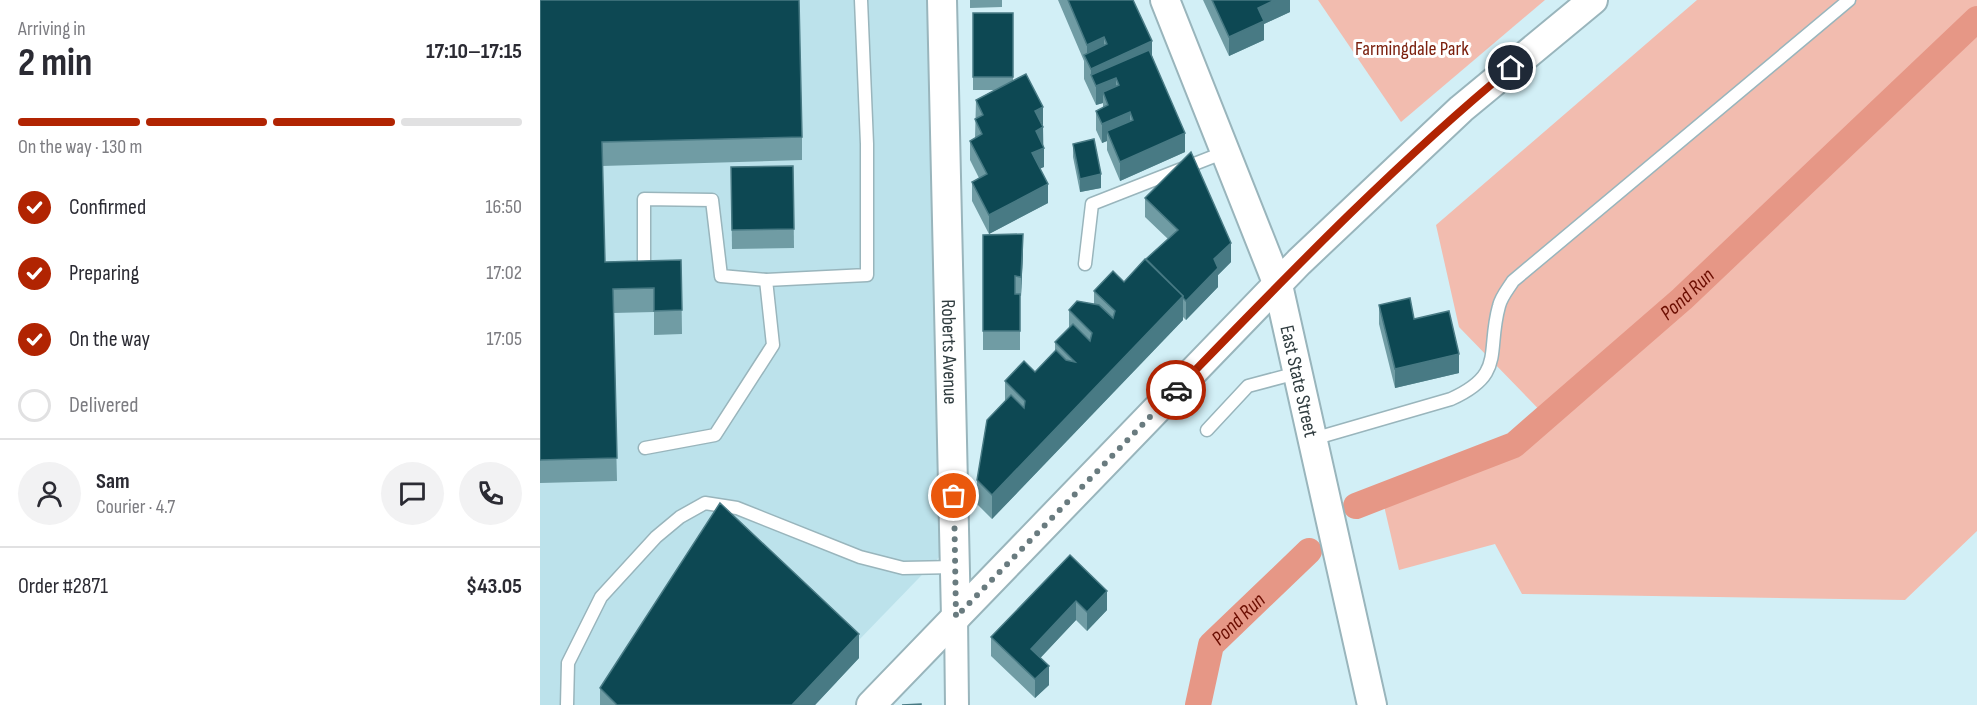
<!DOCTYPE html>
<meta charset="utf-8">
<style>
:root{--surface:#fff;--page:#f2f2f3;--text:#2b2b33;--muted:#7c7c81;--line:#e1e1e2;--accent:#b12402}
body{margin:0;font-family:"Sofia Sans Condensed",sans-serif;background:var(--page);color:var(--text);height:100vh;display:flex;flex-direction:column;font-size:22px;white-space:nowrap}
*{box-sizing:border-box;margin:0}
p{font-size:20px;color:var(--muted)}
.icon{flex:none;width:33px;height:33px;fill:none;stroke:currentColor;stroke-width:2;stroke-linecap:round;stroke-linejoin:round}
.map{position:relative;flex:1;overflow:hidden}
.sheet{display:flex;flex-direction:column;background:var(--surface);width:540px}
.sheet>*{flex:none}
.pin{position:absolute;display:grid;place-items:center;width:51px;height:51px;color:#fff;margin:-26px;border:3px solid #fff;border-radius:50%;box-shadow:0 2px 6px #0007}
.courier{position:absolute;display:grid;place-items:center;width:60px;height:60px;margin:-30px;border:4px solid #b12402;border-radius:50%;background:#fff;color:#222;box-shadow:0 2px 8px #0007}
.overview em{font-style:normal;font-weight:700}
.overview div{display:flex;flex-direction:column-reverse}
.overview{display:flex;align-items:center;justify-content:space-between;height:102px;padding:0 18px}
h1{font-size:39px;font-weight:700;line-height:45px}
.bar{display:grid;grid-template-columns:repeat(4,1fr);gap:9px 6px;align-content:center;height:72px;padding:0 18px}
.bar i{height:8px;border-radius:4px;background:var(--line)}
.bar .current{background:var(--accent)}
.bar p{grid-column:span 4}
.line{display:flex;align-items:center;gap:15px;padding:0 18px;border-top:2px solid var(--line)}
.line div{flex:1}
.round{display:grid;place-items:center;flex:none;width:63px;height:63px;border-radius:32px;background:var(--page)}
ol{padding:0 18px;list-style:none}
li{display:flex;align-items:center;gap:18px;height:66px}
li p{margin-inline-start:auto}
li .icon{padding:6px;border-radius:50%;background:var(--accent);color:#fff;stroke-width:4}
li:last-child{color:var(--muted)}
li i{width:33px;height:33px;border:3px solid var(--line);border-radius:50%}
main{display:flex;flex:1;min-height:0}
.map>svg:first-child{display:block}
.built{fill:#bce2eb}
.green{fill:#f2bcaf}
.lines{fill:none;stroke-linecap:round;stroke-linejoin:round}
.canal{stroke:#e69786;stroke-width:26}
.service-casing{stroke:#99b5bc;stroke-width:15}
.minor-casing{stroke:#99b5bc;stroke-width:26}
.tertiary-casing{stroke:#99b5bc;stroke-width:32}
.service{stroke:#fff;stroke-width:12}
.minor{stroke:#fff;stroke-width:22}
.tertiary{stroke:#fff;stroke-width:28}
.wall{fill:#709ca4}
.shaded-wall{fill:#487a84}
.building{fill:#0d4853;stroke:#487a84;stroke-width:1.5}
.done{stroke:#697b7f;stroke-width:6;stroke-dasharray:0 10.8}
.route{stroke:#b12402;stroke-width:8}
.labels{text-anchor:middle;stroke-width:6;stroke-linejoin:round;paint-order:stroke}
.park-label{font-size:20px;fill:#7b200e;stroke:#fff}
.street-label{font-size:20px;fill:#303c3f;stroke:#fff}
.water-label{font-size:21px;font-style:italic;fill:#6b0d00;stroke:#fff}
</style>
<main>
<section class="sheet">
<div class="overview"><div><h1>2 min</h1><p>Arriving in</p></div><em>17:10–17:15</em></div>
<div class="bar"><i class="current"></i><i class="current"></i><i class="current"></i><i></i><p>On the way · 130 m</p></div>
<ol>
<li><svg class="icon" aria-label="check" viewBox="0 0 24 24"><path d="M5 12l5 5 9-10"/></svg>Confirmed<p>16:50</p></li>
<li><svg class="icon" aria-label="check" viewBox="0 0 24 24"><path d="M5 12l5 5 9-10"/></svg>Preparing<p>17:02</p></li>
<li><svg class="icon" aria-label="check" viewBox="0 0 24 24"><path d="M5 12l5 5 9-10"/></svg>On the way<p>17:05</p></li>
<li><i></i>Delivered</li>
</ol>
<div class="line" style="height:108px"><a class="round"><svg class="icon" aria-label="person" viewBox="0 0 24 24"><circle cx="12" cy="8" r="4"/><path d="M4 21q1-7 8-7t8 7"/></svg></a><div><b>Sam</b><p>Courier · 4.7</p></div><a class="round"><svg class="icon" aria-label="chat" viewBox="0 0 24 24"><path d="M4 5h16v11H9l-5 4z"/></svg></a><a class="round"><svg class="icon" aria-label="phone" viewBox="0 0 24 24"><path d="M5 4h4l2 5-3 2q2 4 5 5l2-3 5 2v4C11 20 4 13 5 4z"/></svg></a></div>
<div class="line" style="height:78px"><div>Order #2871</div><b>$43.05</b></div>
</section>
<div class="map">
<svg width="1437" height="705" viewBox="0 0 1437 705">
<rect width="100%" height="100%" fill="#d2eff6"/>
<path class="built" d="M0 0H401L407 549 256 705H0Z"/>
<g class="green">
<path d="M778 0H1005L861 122Z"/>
<path d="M1157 0H1437V531L1365 600 982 594 955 544 859 570 841 493 1014 425 919 327 896 225Z"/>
</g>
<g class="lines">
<g class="canal">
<path id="s1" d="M816 506 974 445 1142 299 1437 19"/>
<path id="s2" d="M658 705 671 645 769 551"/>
</g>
<defs>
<g id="service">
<path d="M545 264 552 204 685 152"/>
<path d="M104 265V199L172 200 181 276 226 280"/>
<path d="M667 430 708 386 757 373"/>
<path d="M773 439 911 399C966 374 946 353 959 306 961 297 968 289 973 281L1309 0"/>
<path d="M105 448 175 435 233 345 226 280 327 275V144L321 0"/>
<path d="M27 705 28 663 61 597 116 537 140 517 165 503 197 508 320 557 363 568 415 567"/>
</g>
<path id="minor" d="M416 617 417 705"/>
<g id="tertiary">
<path id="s3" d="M402 0 416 617"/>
<path id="s4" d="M625 0 738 285 832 705"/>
<path d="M331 705 759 262 921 109 1053 0"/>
</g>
</defs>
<use href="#service" class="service-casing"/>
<use href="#minor" class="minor-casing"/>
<use href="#tertiary" class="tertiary-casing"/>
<use href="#service" class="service"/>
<use href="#minor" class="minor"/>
<use href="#tertiary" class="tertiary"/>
</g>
<g class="wall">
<path d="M0 0 262 137V160L62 166 65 262 141 260 142 334 114 335V312L73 313 77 481 0 483Z"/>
<path d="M430 0H462V7L430 8Z"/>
<path d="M518 0H593L645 152 580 181 567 150V141L562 143 556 130V111L563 108V103L556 105 544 79V61Z"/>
<path d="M663 0H750V12L724 24V40L689 56Z"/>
<path d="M433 13H473V81L503 126 504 167 500 168 508 203 449 234 432 201V182L439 178 430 160V141L435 138 436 100 454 90H433Z"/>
<path d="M533 144 561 188 540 192 533 157Z"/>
<path d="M253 166 254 248 192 249 191 167Z"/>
<path d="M605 198 691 262 678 275V287L646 320 643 317V320L452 519 437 504V480L465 402V381L495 372 515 351V342L529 328V310L554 304V291L584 282 606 260V259L628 239 605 217Z"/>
<path d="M443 235 483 253 481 296H480V350H443Z"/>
<path d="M839 305 874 319 919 373 855 388 839 324Z"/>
<path d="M530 555 567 610 547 631 536 620 500 658 509 685 495 698 451 656V637Z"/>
<path d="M319 658 275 705H60V688Z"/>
</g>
<g class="shaded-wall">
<path d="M735 0H750V12L724 24V40L689 56V37L718 8Z"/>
<path d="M564 37V61L547 62V45Z"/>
<path d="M612 41V65L576 78V97L563 92V103L556 105V86L551 75V93V69Z"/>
<path d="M503 107V126L495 111Z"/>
<path d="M590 112V131H567V141L562 143V124Z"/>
<path d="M503 127V146L496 131Z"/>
<path d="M645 133V152L580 181V162Z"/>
<path d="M504 148V167L492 172V153Z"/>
<path d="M561 174V188L540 192V179Z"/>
<path d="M508 184V203L449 234V215Z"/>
<path d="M483 234V253L481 296V277Z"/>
<path d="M691 243V262L678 275V287L646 320V301L674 259Z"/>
<path d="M643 296V320L452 519V495Z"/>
<path d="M919 354V373L855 388V369Z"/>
<path d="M567 591V610L547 631V612Z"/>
<path d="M536 601V620L491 668V649Z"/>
<path d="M319 634V658L275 705H252Z"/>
<path d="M509 666V685L495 698V679Z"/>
</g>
<g class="building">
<path d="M0 0H259L262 137 62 142 65 262 141 260 142 310 114 311V288L73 289 77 458 0 460Z"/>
<path d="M528 0H593L612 41 551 69 544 55 567 44 564 37 547 45Z"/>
<path d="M672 0H735L718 8 724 21 689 37Z"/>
<rect x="433" y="13" width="40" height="64"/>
<path d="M609 50 645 133 580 162 567 131 593 120 590 112 562 124 556 111 568 105 563 92 579 85 576 78 556 86 551 75Z"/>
<path d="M486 74 503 107 495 111 503 127 496 131 504 148 492 153 508 184 449 215 432 182 447 174 430 141 442 134 435 119 443 115 436 100Z"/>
<path d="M554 139 561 174 540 179 533 144Z"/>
<path d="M651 152 691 243 674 259 678 268 646 301 643 298V296L606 259 638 230 605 198Z"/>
<path d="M253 166 254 229 192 230 191 167Z"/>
<path d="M483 234 481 277 475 276V294H480V331H443V235Z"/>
<path d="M605 259 643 296 452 495 437 480 447 420 471 395 484 408 485 401 465 381 484 361 495 372 516 350 526 360 535 362 515 342 533 324 550 341 552 333 529 310 537 301 559 305 573 318 575 311 554 291 573 271 584 282Z"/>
<path d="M870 298 874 319 909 311 919 354 855 369 839 305Z"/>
<path d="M180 503 319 634 252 705H77L60 688Z"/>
<path d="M530 555 567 591 547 612 536 601 491 649 509 666 495 679 451 637Z"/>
<path d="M381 704V705H362Z"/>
</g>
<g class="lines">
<path class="done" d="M414 496 416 617 636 390"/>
<path class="route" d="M636 390C744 279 851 167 971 68"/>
</g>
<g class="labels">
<g class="park-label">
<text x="872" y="55">Farmingdale Park</text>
</g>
<g class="street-label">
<text dy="7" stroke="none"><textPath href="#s3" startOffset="352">Roberts Avenue</textPath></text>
<text dy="7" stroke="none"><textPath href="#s4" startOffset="405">East State Street</textPath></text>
</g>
<g class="water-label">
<text dy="7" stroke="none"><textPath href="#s1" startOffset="399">Pond Run</textPath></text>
<text dy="7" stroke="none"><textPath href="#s2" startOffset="99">Pond Run</textPath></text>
</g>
</g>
</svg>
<div class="pin" style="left:414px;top:496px;background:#ea580c"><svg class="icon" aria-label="bag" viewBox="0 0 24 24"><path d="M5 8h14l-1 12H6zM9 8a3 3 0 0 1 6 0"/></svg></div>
<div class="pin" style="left:971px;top:68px;background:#1f2937"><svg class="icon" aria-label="home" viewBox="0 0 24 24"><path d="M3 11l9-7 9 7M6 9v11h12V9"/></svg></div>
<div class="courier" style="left:636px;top:390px"><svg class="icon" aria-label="car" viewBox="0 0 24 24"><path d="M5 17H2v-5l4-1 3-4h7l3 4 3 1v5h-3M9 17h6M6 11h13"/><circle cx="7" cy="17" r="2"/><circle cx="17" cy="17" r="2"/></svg></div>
</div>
</main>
